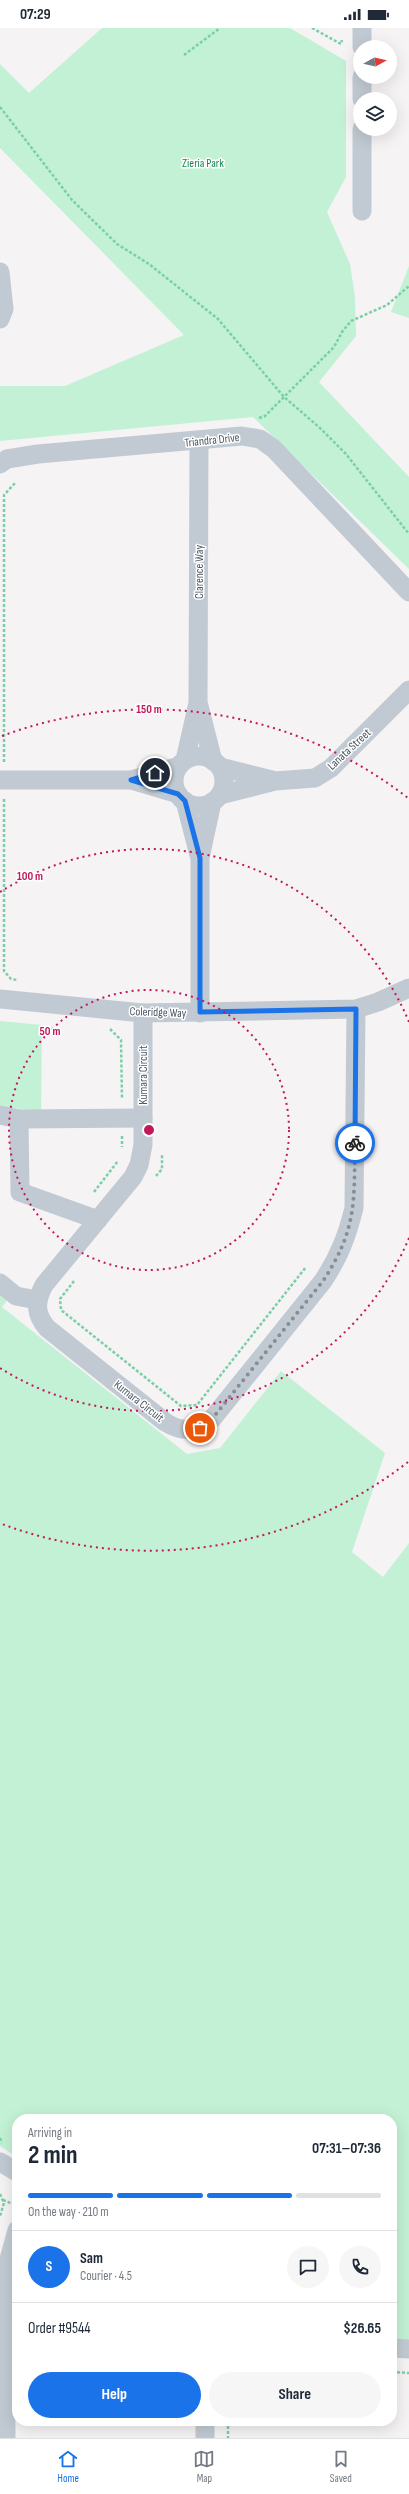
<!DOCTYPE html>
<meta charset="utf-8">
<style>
:root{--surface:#fff;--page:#f6f6f7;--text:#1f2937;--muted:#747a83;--line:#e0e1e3;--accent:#1a73e8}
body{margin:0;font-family:"Sofia Sans Condensed",sans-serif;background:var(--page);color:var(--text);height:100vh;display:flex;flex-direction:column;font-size:15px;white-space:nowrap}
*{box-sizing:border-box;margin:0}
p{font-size:13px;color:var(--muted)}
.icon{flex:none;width:22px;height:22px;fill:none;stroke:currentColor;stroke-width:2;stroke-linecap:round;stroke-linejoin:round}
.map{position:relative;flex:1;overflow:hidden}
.panel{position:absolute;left:12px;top:2086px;width:385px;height:312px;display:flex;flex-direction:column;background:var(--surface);border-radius:16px;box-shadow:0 4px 16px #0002}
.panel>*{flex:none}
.needle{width:26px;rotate:82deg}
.controls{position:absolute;left:353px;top:12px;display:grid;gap:8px}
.controls a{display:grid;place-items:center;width:44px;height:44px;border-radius:50%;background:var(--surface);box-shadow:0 4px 16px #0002;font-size:20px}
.pin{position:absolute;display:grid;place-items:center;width:34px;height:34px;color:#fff;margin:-17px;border:2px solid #fff;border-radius:50%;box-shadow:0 1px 4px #0007}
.courier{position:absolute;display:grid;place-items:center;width:40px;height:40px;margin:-20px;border:3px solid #1a73e8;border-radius:50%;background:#fff;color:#222;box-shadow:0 1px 5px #0007}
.summary em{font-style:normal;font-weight:700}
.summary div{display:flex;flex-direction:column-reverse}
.summary{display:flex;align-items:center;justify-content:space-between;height:68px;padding:0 16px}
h1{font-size:26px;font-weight:700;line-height:30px}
.bar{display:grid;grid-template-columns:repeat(4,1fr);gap:6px 4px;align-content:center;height:48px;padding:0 16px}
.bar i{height:5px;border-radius:3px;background:var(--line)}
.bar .on{background:var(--accent)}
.bar p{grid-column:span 4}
.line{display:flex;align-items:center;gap:10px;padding:0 16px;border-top:1px solid var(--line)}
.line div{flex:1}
.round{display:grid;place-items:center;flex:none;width:42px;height:42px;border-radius:21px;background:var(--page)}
.button{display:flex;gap:8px;margin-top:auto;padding:8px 16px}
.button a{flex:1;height:46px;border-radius:24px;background:var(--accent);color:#fff;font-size:16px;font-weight:700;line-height:46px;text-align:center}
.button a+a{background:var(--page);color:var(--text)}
.status{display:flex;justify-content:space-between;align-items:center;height:28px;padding:0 20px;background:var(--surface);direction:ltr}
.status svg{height:11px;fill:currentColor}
.tabs{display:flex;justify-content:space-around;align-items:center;height:56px;border-top:1px solid var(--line);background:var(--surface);font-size:11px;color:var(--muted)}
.tabs a{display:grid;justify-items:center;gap:2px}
.tabs .on{color:var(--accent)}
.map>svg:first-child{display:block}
.green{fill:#c3f1d5}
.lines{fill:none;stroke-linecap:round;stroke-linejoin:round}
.path{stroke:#7ad0a6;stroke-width:2.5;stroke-dasharray:3 2;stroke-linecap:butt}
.minor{stroke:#c1cad2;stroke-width:19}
.done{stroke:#868d94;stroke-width:4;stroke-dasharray:0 7.2}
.route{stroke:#1a73e8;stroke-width:5}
.ring{fill:none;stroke:#c2185b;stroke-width:2;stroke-dasharray:2 4}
.labels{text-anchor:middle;stroke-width:3;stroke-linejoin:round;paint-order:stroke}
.park-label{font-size:12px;fill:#17864f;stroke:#fff}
.street-label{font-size:12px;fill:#4a5661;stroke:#fff}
.centre{fill:#c2185b;stroke:#fff;stroke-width:2}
.ring-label{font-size:12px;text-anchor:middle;font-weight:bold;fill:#c2185b;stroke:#fff;stroke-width:3;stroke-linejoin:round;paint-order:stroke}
</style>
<div class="status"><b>07:29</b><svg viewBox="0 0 49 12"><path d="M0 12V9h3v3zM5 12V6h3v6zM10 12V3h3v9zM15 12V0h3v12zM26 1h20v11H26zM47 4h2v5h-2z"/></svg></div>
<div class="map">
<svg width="409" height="2410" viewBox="0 0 409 2410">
<rect width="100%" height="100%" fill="#f5f3f3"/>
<g class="green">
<path d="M102 0H290L346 33V149L327 184 350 236 355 269 356 308 319 354 409 449V541L253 389 0 413V358H65L184 307 0 120V36L29 65Z"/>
<path d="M409 238V290L391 284Z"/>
<path d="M0 993 42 997 41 1083 0 1079Z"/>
<path d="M0 1265 8 1271 2 1279 187 1426 220 1420 281 1343 385 1425 352 1524 383 1549 409 1515V2312L392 2311V2091H17V2129L0 2118Z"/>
</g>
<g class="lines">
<g class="path">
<path d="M312 0 341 16 342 12"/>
<path d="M184 27 220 0"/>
<path d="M0 79 72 172 117 216 149 236 218 291 284 369 319 399 346 426 409 506"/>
<path d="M259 390 265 388 334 319 342 304 351 293 387 277 409 258"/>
<path d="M4 734V467L16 454"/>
<path d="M4 771V943L11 951 17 952"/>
<path d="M110 1001 121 1012 122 1071"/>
<path d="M122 1108V1119"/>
<path d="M156 1148 162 1141V1127"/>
<path d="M94 1164 118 1133"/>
<path d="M74 1253 60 1271 61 1282 181 1378 197 1377 306 1239"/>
<path d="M0 2110 2 2115"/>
<path d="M0 2166 4 2175 0 2188"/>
<path d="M3 2172 17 2178"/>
<path d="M392 2344 409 2345"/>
<path d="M228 2393V2410"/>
</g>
<g class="minor">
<path d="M362 19V0"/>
<path d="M362 71V49"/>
<path d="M362 183V101"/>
<path d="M0 244 4 281 0 291"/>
<path d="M0 436 7 431 38 426 242 408 260 411 274 421 409 564"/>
<path d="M199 678 213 733"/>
<circle cx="199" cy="753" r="25"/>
<path d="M185 732 198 675 199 413"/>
<path d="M220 739 272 752"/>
<path d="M0 752H131L178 766"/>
<path d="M131 752 179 738"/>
<path d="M220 767 275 753 315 750 331 740 409 662"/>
<path d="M185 773 199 827"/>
<path d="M0 971 143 985 356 981 378 974 409 960"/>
<path d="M143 985V1117L139 1137 133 1149 44 1257C35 1274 35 1286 47 1300L165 1394C183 1405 196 1404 212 1391L323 1253C339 1229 347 1208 354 1180L356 981"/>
<path d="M200 985V830L212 774"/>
<path d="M0 1087 19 1091 143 1090"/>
<path d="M19 1091 20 1164 98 1192"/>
<path d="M0 1255 16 1268 37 1272"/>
<path d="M0 2134 17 2144"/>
<path d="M392 2320 409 2321"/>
<path d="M205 2393V2410"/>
<path d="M6 2410 5 2246 17 2202"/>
</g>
</g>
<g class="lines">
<path class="done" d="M200 1400 212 1391 323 1253C357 1201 354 1175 355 1115"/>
<path class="route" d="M155 745 131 752 178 766 185 773 200 830V984L356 981 355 1115"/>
</g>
<g class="ring">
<circle cx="149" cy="1102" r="140"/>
<path d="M409 1210A281 281 0 0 1 0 1340M0 864A281 281 0 0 1 409 994"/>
<path d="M408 1434A421 421 0 0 1 2 1496M2 708A421 421 0 0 1 408 770"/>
</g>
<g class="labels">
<g class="park-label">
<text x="203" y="139">Zieria Park</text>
</g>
<g class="street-label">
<text transform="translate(212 412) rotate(-6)" y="4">Triandra Drive</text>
<text transform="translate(199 544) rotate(-90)" y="4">Clarence Way</text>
<text transform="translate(349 721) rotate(-43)" y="4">Lanata Street</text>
<text transform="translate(158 984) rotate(2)" y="4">Coleridge Way</text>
<text transform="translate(143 1047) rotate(-90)" y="4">Kumara Circuit</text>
<text transform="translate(139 1373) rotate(38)" y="4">Kumara Circuit</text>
</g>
</g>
<circle cx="149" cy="1102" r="6" class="centre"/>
<g class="ring-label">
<text x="149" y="685">150 m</text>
<text x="30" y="852">100 m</text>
<text x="50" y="1007">50 m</text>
</g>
</svg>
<div class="controls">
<a><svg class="needle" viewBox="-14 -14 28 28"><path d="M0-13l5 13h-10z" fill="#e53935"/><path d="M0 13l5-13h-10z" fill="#747a83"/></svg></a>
<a><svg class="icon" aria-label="layers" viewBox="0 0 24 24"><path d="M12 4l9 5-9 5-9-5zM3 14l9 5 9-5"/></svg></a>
</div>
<div class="pin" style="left:200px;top:1400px;background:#ea580c"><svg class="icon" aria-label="bag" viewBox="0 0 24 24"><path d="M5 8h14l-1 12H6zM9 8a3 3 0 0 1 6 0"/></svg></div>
<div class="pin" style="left:155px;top:745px;background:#1f2937"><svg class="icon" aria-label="home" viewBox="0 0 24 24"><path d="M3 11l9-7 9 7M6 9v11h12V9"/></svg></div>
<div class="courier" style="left:355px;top:1115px"><svg class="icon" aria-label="bike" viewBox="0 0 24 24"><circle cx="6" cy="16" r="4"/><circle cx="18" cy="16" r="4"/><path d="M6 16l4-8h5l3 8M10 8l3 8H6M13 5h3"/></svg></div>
<section class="panel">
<div class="summary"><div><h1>2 min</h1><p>Arriving in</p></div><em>07:31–07:36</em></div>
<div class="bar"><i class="on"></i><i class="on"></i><i class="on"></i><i></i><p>On the way · 210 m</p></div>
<div class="line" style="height:72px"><b class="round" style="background:var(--accent);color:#fff">S</b><div><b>Sam</b><p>Courier · 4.5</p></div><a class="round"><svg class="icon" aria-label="chat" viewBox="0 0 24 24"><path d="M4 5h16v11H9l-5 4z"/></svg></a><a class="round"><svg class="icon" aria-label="phone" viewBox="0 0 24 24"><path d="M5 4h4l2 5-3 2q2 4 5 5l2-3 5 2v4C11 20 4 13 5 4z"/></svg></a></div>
<div class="line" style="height:52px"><div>Order #9544</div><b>$26.65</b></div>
<div class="button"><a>Help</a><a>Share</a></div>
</section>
</div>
<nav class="tabs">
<a class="on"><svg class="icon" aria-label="home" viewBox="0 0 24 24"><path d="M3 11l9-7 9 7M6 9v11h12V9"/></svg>Home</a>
<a><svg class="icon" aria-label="map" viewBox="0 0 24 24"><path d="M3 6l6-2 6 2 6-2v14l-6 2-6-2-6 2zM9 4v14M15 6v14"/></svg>Map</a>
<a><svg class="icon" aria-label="saved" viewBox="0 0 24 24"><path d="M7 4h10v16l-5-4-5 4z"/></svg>Saved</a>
</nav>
